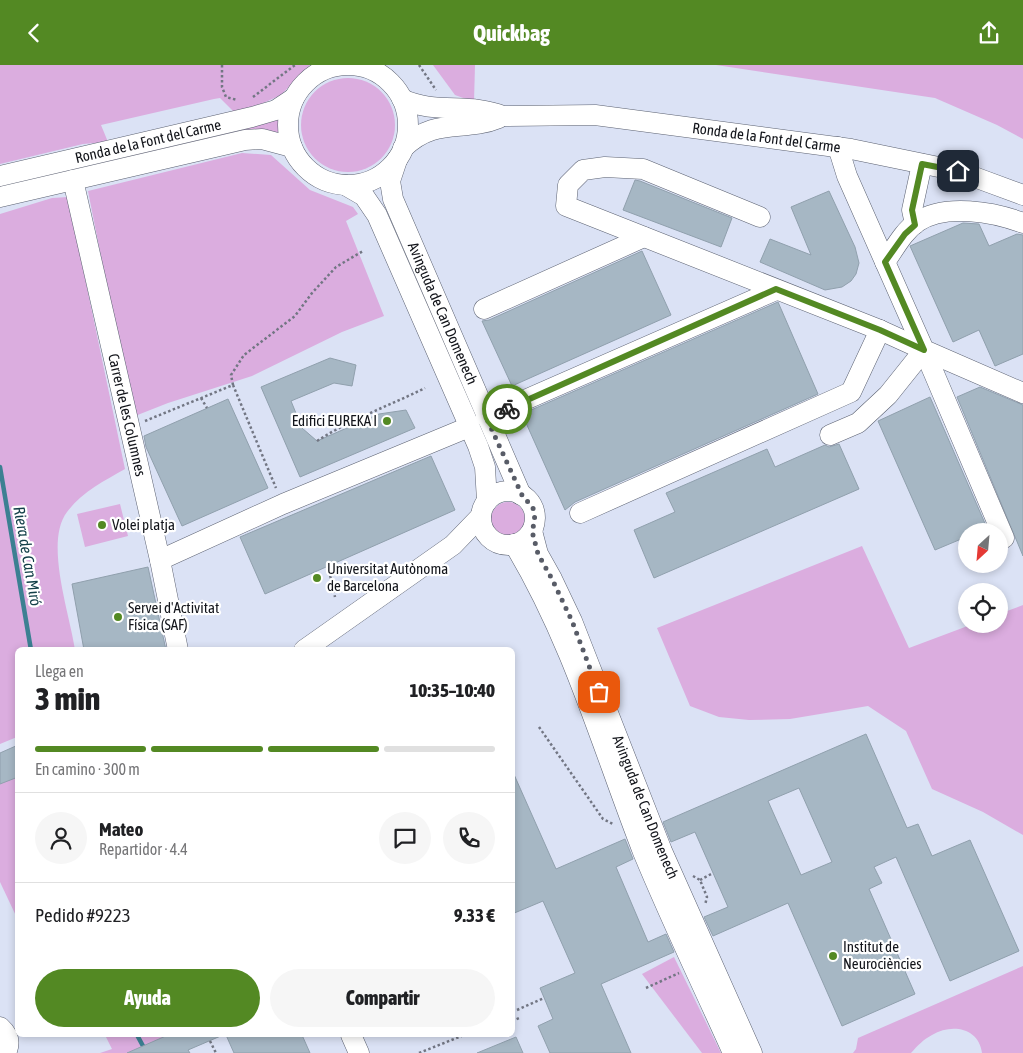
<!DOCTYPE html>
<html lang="es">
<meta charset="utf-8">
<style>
:root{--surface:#fff;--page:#f6f6f6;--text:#202124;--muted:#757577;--line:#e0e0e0;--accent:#538923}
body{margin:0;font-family:"Asap Condensed",sans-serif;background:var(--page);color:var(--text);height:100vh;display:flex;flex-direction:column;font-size:19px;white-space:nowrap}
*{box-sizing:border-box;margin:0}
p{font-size:16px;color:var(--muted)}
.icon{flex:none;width:28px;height:28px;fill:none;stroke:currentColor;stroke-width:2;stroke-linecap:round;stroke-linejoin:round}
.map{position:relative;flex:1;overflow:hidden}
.sheet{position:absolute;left:15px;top:582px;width:500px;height:390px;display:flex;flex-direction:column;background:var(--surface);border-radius:8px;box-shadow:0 2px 8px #0003}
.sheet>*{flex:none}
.needle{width:32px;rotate:206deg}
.tools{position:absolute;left:958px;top:458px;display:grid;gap:10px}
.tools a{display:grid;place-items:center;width:50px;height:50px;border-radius:50%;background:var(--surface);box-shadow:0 2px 8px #0003;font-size:25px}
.pin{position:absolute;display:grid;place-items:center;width:42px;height:42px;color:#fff;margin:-21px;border-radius:10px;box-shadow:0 2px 8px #0006}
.courier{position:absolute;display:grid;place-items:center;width:50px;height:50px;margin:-25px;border:4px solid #538923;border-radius:50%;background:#fff;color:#222;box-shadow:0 1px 6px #0007}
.overview em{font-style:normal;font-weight:800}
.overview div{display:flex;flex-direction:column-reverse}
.overview{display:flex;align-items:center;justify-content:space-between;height:85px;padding:0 20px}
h1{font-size:32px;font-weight:800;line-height:38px}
.bar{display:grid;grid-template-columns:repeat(4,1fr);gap:8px 5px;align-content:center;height:60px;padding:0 20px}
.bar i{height:6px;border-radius:4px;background:var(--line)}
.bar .active{background:var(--accent)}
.bar p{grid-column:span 4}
.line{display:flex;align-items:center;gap:12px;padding:0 20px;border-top:1px solid var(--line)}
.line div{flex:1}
.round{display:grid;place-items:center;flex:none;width:52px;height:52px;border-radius:26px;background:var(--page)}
.cta{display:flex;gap:10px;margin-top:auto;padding:10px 20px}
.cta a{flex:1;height:58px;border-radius:30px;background:var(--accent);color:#fff;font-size:20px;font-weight:800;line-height:58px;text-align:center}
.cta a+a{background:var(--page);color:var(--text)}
header{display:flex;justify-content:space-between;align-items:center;height:65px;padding:0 20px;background:var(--accent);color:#fff;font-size:22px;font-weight:800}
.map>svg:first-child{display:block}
.green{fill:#dbaddf}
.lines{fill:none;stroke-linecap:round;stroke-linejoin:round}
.stream{stroke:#3c8092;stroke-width:4.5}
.building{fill:#a6b7c4;stroke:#90a0ad;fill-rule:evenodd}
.minor-casing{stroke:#5b6171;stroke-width:21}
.path{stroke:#727683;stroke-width:2.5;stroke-dasharray:2.5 2.5;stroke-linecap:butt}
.minor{stroke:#fff;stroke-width:20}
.done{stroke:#585c67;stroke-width:5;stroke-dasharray:0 9}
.route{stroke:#538923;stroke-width:6}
.poi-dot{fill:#538923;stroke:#fff;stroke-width:2}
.labels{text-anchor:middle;stroke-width:4.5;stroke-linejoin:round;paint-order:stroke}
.street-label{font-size:15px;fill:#12141a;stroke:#fff}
.poi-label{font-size:15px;fill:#12141a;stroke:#fff;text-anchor:start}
.water-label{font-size:16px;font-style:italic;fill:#144049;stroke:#fff}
</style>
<header><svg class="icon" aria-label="back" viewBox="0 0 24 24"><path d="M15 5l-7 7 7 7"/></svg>Quickbag<svg class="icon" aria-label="share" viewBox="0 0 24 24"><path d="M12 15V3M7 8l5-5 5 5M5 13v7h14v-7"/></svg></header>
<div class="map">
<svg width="1023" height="988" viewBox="0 0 1023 988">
<rect width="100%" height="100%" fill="#dbe2f5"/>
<g class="green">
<path d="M0 0H310L281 30 237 50 220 33 214 34 101 60 108 77 83 79 0 99Z"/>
<path d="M433 0H475L474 37 455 30Z"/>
<path d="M716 0H1023V74L997 60 935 33Z"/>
<circle cx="348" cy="60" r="47"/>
<path d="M279 53 278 70 0 124V119Z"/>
<path d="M242 88 271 90 310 125 353 142 358 149 346 156 384 251 342 267 252 311 168 338 135 351 122 298 88 126Z"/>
<path d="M68 132 125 404C104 416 82 427 67 447 44 477 70 549 75 585H18L17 672 0 679V149L52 133Z"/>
<circle cx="508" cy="454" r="17"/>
<path d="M120 439 128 471 85 482 77 449Z"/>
<path d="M862 481 909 583 973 559H999V549L1023 540V770L983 747 932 724 906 666 868 641 790 654 749 655 719 652 690 641 657 563Z"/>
<path d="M17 706V853L0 817V714Z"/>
<path d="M674 892 721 988H702L642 909Z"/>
<path d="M1023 901V988H982C979 963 952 958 932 970 924 974 917 981 911 988H853L856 984 858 973Z"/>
<path d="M105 970H193L145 988H100L112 984Z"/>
</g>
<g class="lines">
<g class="stream">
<path d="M0 402 31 585"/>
<path d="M137 970 143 981"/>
</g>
</g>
<g class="building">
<path d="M635 115 640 116 732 153 721 182 623 145Z"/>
<path d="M829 126 855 182 859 198 856 209 851 216 842 222 825 225 760 197 770 174 811 190 791 142Z"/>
<path d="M963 158 979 159 989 181 1017 169 1023 170V289L995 301 979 265 953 277 910 181Z"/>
<path d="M642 186 671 250 512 321 482 256 489 255Z"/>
<path d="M778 237 818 329 575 437 565 445 522 349Z"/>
<path d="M330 293 356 300 352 321 334 318 291 336 302 363 317 376 379 349 406 345 415 363 300 412 261 322Z"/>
<path d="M980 322 1023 340V491L957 332Z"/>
<path d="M930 332 987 463 978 466H966V472L935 485 878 356Z"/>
<path d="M228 334 268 423 182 461 146 382 144 371Z"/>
<path d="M839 379 859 424 654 513 634 465 675 447 666 428 767 384 775 402 825 380 829 382Z"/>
<path d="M431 391 455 445 265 529 240 472Z"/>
<path d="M148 502 166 585H84L72 519Z"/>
<path d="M866 669 907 763 918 759 932 791 970 775 1019 886 950 916 896 792 874 802 882 818 869 824 915 929 842 961 788 838 713 871 704 852 728 842 695 767 671 777 663 757ZM799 723 832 797 801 810 768 736Z"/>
<path d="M18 680V712L0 719V688Z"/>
<path d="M512 705 556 804 625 774 633 794 616 802 648 877 666 869 674 887 601 919 631 988H550L538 961 553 954 540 923 575 908 543 836 512 849Z"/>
<path d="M168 970H223L188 985 190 988H127Z"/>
<path d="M226 970H302L310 988H234Z"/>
<path d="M516 972 523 988H477Z"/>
</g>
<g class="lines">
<defs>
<g id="minor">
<circle cx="348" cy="60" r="60"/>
<path id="s1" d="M402 34C436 50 469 37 503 51L595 50 851 84 958 106 1023 130"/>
<path d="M838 82 847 111 924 285 1023 328"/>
<path d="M403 83C436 51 463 68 499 53"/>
<path id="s2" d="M397 95 390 116 393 134 521 430"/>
<path id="s3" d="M0 111 252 52 276 45 294 33"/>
<path id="s4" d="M73 115 160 495 178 585"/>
<path d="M345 120 364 131 377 150 478 381 485 402 487 436"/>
<path d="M0 132 245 75 262 74 292 82"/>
<path d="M760 152 643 104 605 102 583 105 568 120 566 141 880 265 924 285 1004 473"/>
<path d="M915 159 912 145 922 99"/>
<path d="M885 197C895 183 903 167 917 157 945 138 994 147 1023 158"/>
<path d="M484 244 644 172"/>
<path d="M486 352 776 225"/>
<path d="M830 370 858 358 888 330 924 285"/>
<circle cx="508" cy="453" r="27"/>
<path d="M580 448 851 327 880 265"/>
<path id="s5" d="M532 466 538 489 552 514 572 556 662 786 752 988"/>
<path d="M514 479C573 577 602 682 643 787 671 855 703 921 733 988"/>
<path d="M160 495 283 439 469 362"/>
<path d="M304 585 453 480 481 451"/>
<path d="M0 962C9 970 11 977 6 988"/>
<path d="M351 970 359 988"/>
</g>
</defs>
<use href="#minor" class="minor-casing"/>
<g class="path">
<path d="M222 0V22L226 32 237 35"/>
<path d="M419 0 436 25"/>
<path d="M253 32 295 0"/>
<path d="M233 320 231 310 244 290 295 251 312 228 336 202 363 186"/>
<path d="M201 333 207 343"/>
<path d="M145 356 233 320 276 423"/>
<path d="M317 376C351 354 389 341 425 323"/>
<path d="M328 501 335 532"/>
<path d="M539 662 603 754 613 759"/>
<path d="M693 811 700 815 707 832 705 840"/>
<path d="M700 815 713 808"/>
<path d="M646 923 679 908"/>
<path d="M517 945 544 933"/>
<path d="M512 956 519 953"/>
<path d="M210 976 216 988"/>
<path d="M419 988 464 970"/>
</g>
<use href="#minor" class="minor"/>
</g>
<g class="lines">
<path class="done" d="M507 344 486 352 522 430 533 443 535 455 532 466 538 489 552 514 572 556 599 627"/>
<path class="route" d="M507 344 776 224 880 265 924 285 885 197 905 169 915 160 912 145 922 99 958 106"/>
</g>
<g class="poi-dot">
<circle cx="387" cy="356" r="5"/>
<circle cx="102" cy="460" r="5"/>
<circle cx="317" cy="513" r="5"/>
<circle cx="118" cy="552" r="5"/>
<circle cx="833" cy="891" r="5"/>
</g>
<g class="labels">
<g class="street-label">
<text dy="5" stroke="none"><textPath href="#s1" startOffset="368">Ronda de la Font del Carme</textPath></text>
<text dy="5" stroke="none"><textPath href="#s3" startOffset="152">Ronda de la Font del Carme</textPath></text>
<text dy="5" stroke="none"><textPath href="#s2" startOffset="165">Avinguda de Can Domenech</textPath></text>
<text dy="5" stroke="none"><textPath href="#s4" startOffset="241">Carrer de les Columnes</textPath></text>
<text dy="5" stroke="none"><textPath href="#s5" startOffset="299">Avinguda de Can Domenech</textPath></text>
</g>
<g class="poi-label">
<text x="377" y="361" text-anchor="end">Edifici EUREKA I</text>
<text x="112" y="465">Volei platja</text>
<text x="327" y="509">Universitat Autònoma<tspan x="327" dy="17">de Barcelona</tspan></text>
<text x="128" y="548">Servei d'Activitat<tspan x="128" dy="17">Física (SAF)</tspan></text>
<text x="843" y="887">Institut de<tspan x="843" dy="17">Neurociències</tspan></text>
</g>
<g class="water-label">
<text transform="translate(28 491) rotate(80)" y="6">Riera de Can Miró</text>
</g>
</g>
</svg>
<div class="tools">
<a><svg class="needle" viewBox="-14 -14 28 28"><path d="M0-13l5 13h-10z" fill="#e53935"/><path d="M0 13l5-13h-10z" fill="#757577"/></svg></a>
<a><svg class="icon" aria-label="locate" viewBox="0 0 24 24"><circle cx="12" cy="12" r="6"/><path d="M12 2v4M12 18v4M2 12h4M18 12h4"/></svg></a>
</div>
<div class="pin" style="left:599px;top:627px;background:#ea580c"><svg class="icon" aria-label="bag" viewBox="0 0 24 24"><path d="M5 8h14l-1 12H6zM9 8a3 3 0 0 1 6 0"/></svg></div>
<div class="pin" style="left:958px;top:106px;background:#1f2937"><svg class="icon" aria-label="home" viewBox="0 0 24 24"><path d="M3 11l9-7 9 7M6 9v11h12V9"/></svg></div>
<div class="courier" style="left:507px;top:344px"><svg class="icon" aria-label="bike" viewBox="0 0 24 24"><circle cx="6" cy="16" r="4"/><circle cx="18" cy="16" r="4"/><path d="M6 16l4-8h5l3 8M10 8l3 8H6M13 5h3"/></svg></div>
<section class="sheet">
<div class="overview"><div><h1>3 min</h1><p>Llega en</p></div><em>10:35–10:40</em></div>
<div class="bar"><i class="active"></i><i class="active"></i><i class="active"></i><i></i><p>En camino · 300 m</p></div>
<div class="line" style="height:90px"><a class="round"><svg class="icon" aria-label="person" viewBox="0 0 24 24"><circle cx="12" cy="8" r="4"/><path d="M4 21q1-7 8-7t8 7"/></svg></a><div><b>Mateo</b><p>Repartidor · 4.4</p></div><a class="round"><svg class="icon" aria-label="chat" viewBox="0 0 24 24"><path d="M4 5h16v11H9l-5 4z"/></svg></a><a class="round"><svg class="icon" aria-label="phone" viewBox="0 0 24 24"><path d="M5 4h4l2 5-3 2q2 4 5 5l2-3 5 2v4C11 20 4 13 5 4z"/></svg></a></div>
<div class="line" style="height:65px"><div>Pedido #9223</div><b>9.33 €</b></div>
<div class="cta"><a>Ayuda</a><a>Compartir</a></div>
</section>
</div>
